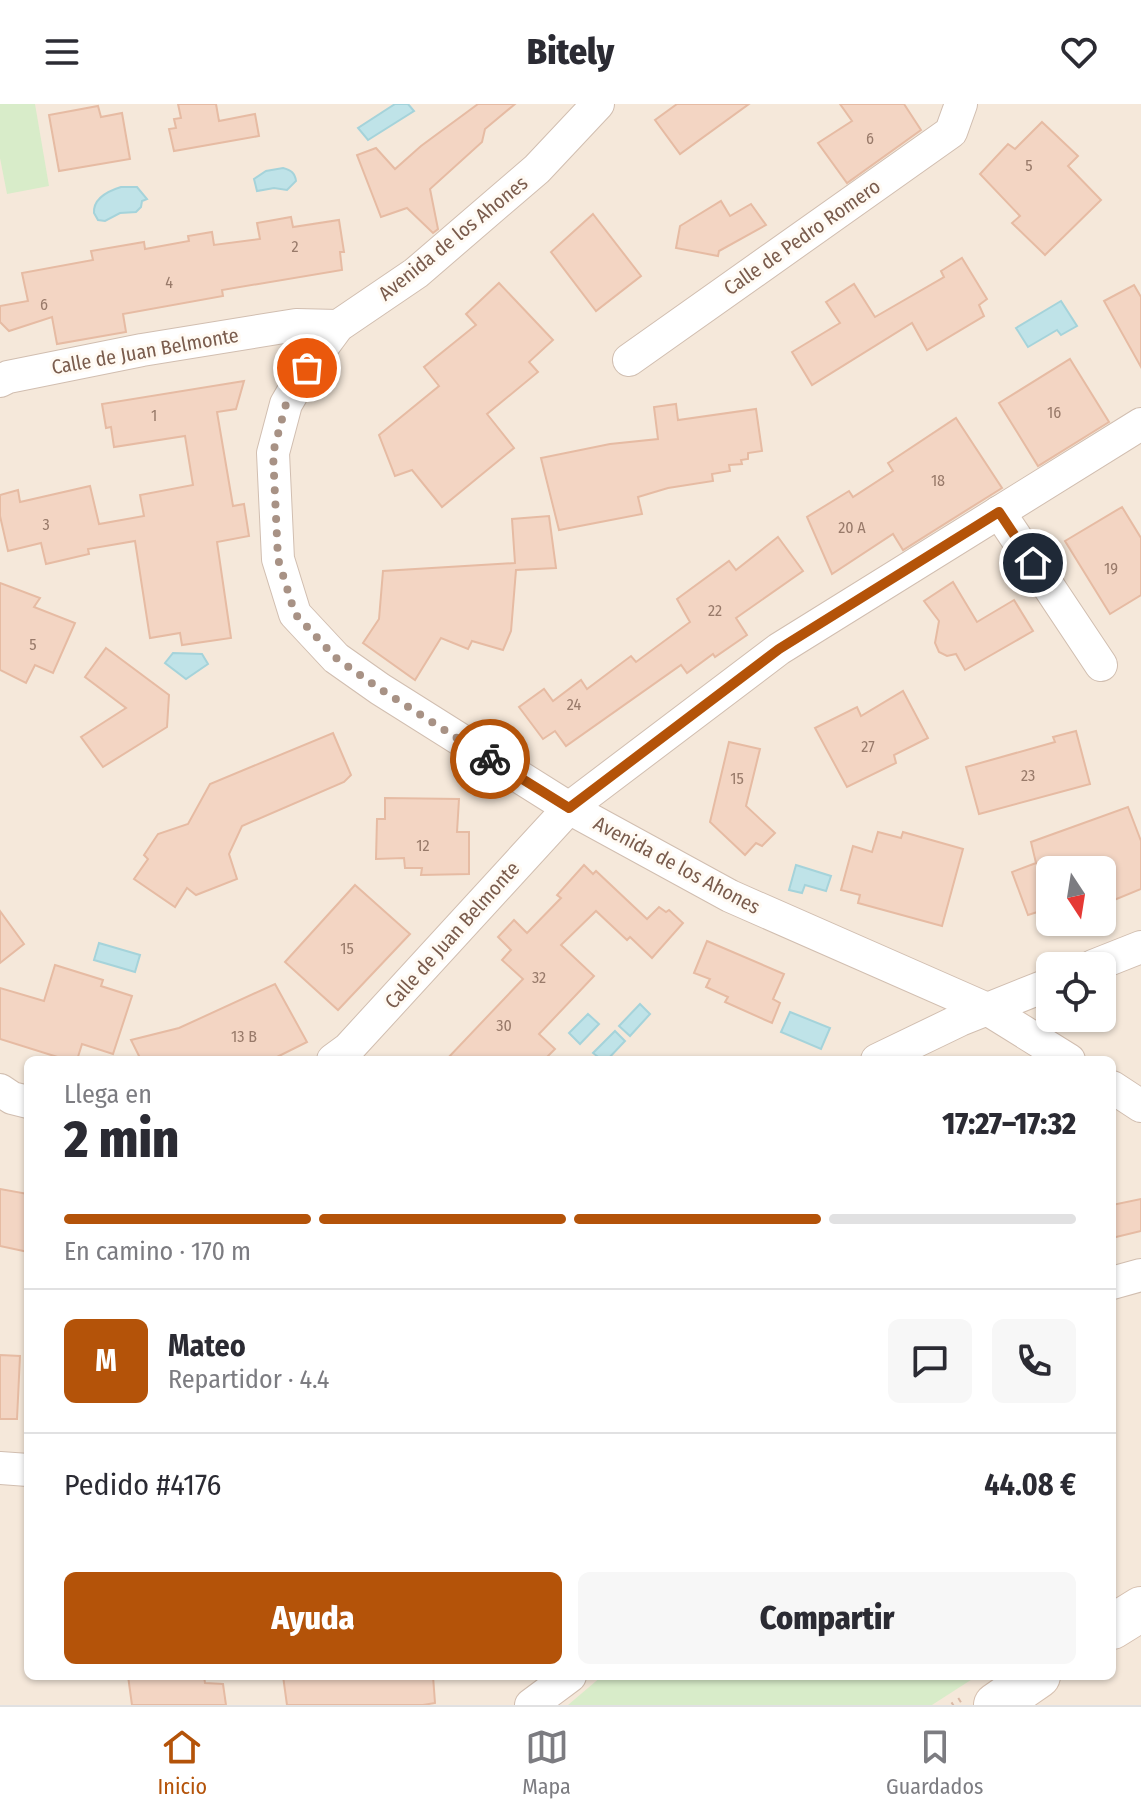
<!DOCTYPE html>
<html lang="es">
<meta charset="utf-8">
<style>
:root{--surface:#fff;--page:#f7f7f7;--text:#2b2b33;--muted:#7c7c81;--line:#e1e1e2;--accent:#b45309}
body{margin:0;font-family:"Fira Sans Condensed",sans-serif;background:var(--page);color:var(--text);height:100vh;display:flex;flex-direction:column;font-size:30px;white-space:nowrap}
*{box-sizing:border-box;margin:0}
p{font-size:26px;color:var(--muted)}
.icon{flex:none;width:44px;height:44px;fill:none;stroke:currentColor;stroke-width:2;stroke-linecap:round;stroke-linejoin:round}
.map{position:relative;flex:1;overflow:hidden}
.sheet{position:absolute;left:24px;top:952px;width:1092px;height:624px;display:flex;flex-direction:column;background:var(--surface);border-radius:12px;box-shadow:0 2px 6px #0004}
.sheet>*{flex:none}
.needle{width:52px;rotate:168deg}
.tools{position:absolute;left:1036px;top:752px;display:grid;gap:16px}
.tools a{display:grid;place-items:center;width:80px;height:80px;border-radius:12px;background:var(--surface);box-shadow:0 2px 6px #0004;font-size:40px}
.pin{position:absolute;display:grid;place-items:center;width:68px;height:68px;color:#fff;margin:-34px;border:4px solid #fff;border-radius:50%;box-shadow:0 2px 8px #0007}
.courier{position:absolute;display:grid;place-items:center;width:80px;height:80px;margin:-40px;border:6px solid #b45309;border-radius:50%;background:#fff;color:#222;box-shadow:0 2px 10px #0007}
.head em{font-style:normal;font-weight:800}
.head div{display:flex;flex-direction:column-reverse}
.head{display:flex;align-items:center;justify-content:space-between;height:136px;padding:0 40px}
h1{font-size:52px;font-weight:800;line-height:60px}
.bar{display:grid;grid-template-columns:repeat(4,1fr);gap:12px 8px;align-content:center;height:96px;padding:0 40px}
.bar i{height:10px;border-radius:6px;background:var(--line)}
.bar .current{background:var(--accent)}
.bar p{grid-column:span 4}
.line{display:flex;align-items:center;gap:20px;padding:0 40px;border-top:2px solid var(--line)}
.line div{flex:1}
.round{display:grid;place-items:center;flex:none;width:84px;height:84px;border-radius:12px;background:var(--page)}
.primary-button{display:flex;gap:16px;margin-top:auto;padding:16px 40px}
.primary-button a{flex:1;height:92px;border-radius:12px;background:var(--accent);color:#fff;font-size:32px;font-weight:800;line-height:92px;text-align:center}
.primary-button a+a{background:var(--page);color:var(--text)}
header{display:flex;justify-content:space-between;align-items:center;height:104px;padding:0 40px;background:var(--surface);font-size:36px;font-weight:800}
.tabs{display:flex;justify-content:space-around;align-items:center;height:112px;border-top:2px solid var(--line);background:var(--surface);font-size:22px;color:var(--muted)}
.tabs a{display:grid;justify-items:center;gap:4px}
.tabs .current{color:var(--accent)}
.map>svg:first-child{display:block}
.residential{fill:#f5e8da;fill-rule:evenodd}
.green{fill:#d8ecc9}
.water{fill:#bfe3e8;stroke:#a5d3da;stroke-width:2}
.building{fill:#f3d5c3;stroke:#e6bba3;stroke-width:2}
.lines{fill:none;stroke-linecap:round;stroke-linejoin:round}
.street-casing{stroke:#d1beb0;stroke-width:34}
.secondary-casing{stroke:#d6c0b0;stroke-width:46}
.path{stroke:#d9b8a5;stroke-width:5;stroke-dasharray:2 6;stroke-linecap:butt}
.street{stroke:#fff;stroke-width:32}
.secondary{stroke:#fff;stroke-width:44}
.done{stroke:#a89285;stroke-width:8;stroke-dasharray:0 14.4}
.route{stroke:#b45309;stroke-width:10}
.labels{text-anchor:middle;stroke-width:6;stroke-linejoin:round;paint-order:stroke}
.number-label{font-size:16px;fill:#987a6a}
.street-label{font-size:20px;fill:#7a5c4d;stroke:#fffaf3}
</style>
<header><svg class="icon" aria-label="menu" viewBox="0 0 24 24"><path d="M4 6h16M4 12h16M4 18h16"/></svg>Bitely<svg class="icon" aria-label="heart" viewBox="0 0 24 24"><path d="M12 20l-8-8c-3-5 5-10 8-4 3-6 11-1 8 4z"/></svg></header>
<div class="map">
<svg width="1141" height="1601" viewBox="0 0 1141 1601">
<rect width="100%" height="100%" fill="#fdf6ec"/>
<path class="residential" d="M0 0H1141V1601H0ZM1050 766H1102V818H1050ZM1050 862H1102V914H1050ZM28 956H1112V1572H28Z"/>
<g class="green">
<path d="M0 0H35L49 82 7 90 0 54Z"/>
<path d="M602 1572H977L932 1601H568Z"/>
</g>
<g class="water">
<path d="M395 0H408L414 7 368 36 358 24Z"/>
<path d="M283 64C291 66 295 69 296 77L287 86 274 84 257 87 254 75 266 67Z"/>
<path d="M121 83H137L147 95 142 97 141 103 136 108 120 109 105 117 98 116 94 109C93 94 108 87 121 83Z"/>
<path d="M1061 197 1077 222 1061 231 1057 226 1028 243 1016 224Z"/>
<path d="M173 549 202 550 208 560 186 575 165 559Z"/>
<path d="M796 761 831 772 826 787 805 781 802 789 789 786Z"/>
<path d="M99 839 140 851 135 868 94 856Z"/>
<path d="M640 900 650 910 630 932 619 922Z"/>
<path d="M790 908 830 924 821 945 781 928Z"/>
<path d="M588 910 599 920 580 940 569 929Z"/>
<path d="M615 927 625 937 607 956H602L593 949Z"/>
</g>
<g class="building">
<path d="M178 0H216L219 17 255 10 259 32 174 47 169 25 176 24 174 15 181 14Z"/>
<path d="M478 0H515L485 25 482 38 430 85 438 125 433 129 407 104 381 113 357 51 376 44 395 65 421 42Z"/>
<path d="M677 0H749L680 50 655 16Z"/>
<path d="M840 0H904L921 26 847 79 818 39 852 17Z"/>
<path d="M98 2 101 13 122 9 130 55 59 67 49 11Z"/>
<path d="M1042 18 1078 52 1068 62 1101 96 1045 151 1012 119 1020 112 980 70 1008 40 1015 45Z"/>
<path d="M721 97 730 112 751 100 766 121 719 147 718 152 676 144 680 122Z"/>
<path d="M593 110 641 172 596 207 551 148Z"/>
<path d="M291 113 293 123 339 116 344 148H340L342 166 222 186 223 192 123 210 126 228 57 240 52 213 9 227 0 218V202L28 197 22 169 93 156 91 147 144 138 145 145 189 137 188 132 212 128 214 141 260 135 257 119Z"/>
<path d="M962 154 987 195 979 201 984 212 927 246 912 219 812 281 792 248 840 219 826 198 854 180 875 213 944 173 941 167Z"/>
<path d="M499 179 553 236 529 258 538 268 487 310 514 344 442 403 412 366 395 372 379 331 439 282 424 263 476 221 466 210Z"/>
<path d="M1134 181 1141 193V263L1104 197Z"/>
<path d="M1070 255 1109 318 1038 362 999 299Z"/>
<path d="M244 277 236 305 217 308 233 402 244 400 249 432 217 438 231 534 182 541 180 529 150 534 135 437 88 445 89 450 46 460 41 439 8 447 0 412V391L18 386 20 398 90 382 99 420 144 412 140 391 193 381 185 332 114 343 111 323 106 324 102 300Z"/>
<path d="M676 300 678 316 756 305 762 347 748 349V355L741 356 742 360 729 361 730 367 712 370 713 377 668 384 638 393 642 410 559 426 541 354 610 340 658 335 654 303Z"/>
<path d="M956 314 1002 384 903 446 893 430 832 470 807 413 849 387 853 393 893 367 888 359Z"/>
<path d="M1122 403 1141 434V491L1110 510 1065 437Z"/>
<path d="M549 412 556 464 516 466 511 527 503 546 472 537 468 545 441 534 415 576 363 539 379 515 383 467 515 459 512 415Z"/>
<path d="M778 433 803 467 736 514 747 531 715 553 713 550 687 569 681 561 566 642 555 627 543 635 519 603 544 585 553 597 581 576 587 585 631 552 636 558 690 518 677 495 729 457 736 466Z"/>
<path d="M953 478 977 518 1014 496 1033 527 965 566 956 550 947 552 939 548 935 539 939 517 924 497Z"/>
<path d="M0 479 40 494 34 503 75 519 53 569 35 561 26 579 0 566Z"/>
<path d="M106 544 169 591 167 623 103 663 81 633 126 604 85 573Z"/>
<path d="M903 587 928 634 894 651 896 659 847 683 815 624 857 603 861 612Z"/>
<path d="M1076 627 1090 680 979 710 966 663 1055 638 1053 633Z"/>
<path d="M333 629 351 671 344 678 242 722 229 750 237 775 196 791 187 784 175 803 134 775 148 755 144 751 158 730 188 720 210 680Z"/>
<path d="M729 638 760 645 746 702 775 729 762 742 756 739 745 751 710 718Z"/>
<path d="M385 694 459 695 457 728H469V770L421 771 422 764H405L404 754 376 755 377 715H385Z"/>
<path d="M1128 703 1141 737V785L1102 801V766H1050V804L1028 811 1012 768 1036 759 1031 738Z"/>
<path d="M878 728 901 734 903 728 963 745 942 822 858 799 860 791 841 786 853 742 872 748Z"/>
<path d="M584 761 593 770 596 767 647 815 659 803 666 808 669 806 683 819 652 854 630 833 627 836 596 807 561 841 594 872 539 930 555 945 544 956H446L523 875 502 856 511 846 498 833 514 816 527 829 561 794 557 791Z"/>
<path d="M355 781 410 830 338 906 285 858Z"/>
<path d="M0 807 24 840 0 859Z"/>
<path d="M707 837 784 870 773 895 780 899 772 919 725 898 728 893 706 883 710 875 694 869Z"/>
<path d="M55 861 103 876 101 882 132 892 113 950 82 940 77 956H67L0 935V884L44 897Z"/>
<path d="M275 880 307 938 271 956H141L131 936 179 924Z"/>
<path d="M0 1085 28 1090V1148L0 1142Z"/>
<path d="M1141 1095V1127L1112 1134V1101Z"/>
<path d="M0 1251 20 1252 17 1315H0Z"/>
<path d="M128 1572H204L205 1579 223 1580 226 1601H132Z"/>
<path d="M283 1572H433L435 1599 423 1601H287Z"/>
</g>
<g class="lines">
<defs>
<g id="street">
<path d="M598 0 537 65 416 169 338 222 307 264 286 300 273 349 278 455 295 510 336 554 380 585 569 704 730 792 987 905 1069 956"/>
<path d="M629 256 951 28 961 0"/>
<path d="M0 277 8 273 142 246 296 221 338 222"/>
<path d="M999 408 1101 561"/>
<path d="M1093 862 1141 843"/>
<path d="M333 956 348 945 569 704 779 545 1141 320"/>
<path d="M877 956 960 916 1050 880"/>
<path d="M1112 983 1141 1002"/>
<path d="M0 986 12 994 28 998"/>
<path d="M1112 1179 1141 1171"/>
<path d="M0 1364 28 1366"/>
<path d="M531 1601 570 1572"/>
</g>
<g id="secondary">
<path d="M1112 1523 1141 1505"/>
<path d="M996 1601 1038 1572"/>
</g>
</defs>
<use href="#street" class="street-casing"/>
<use href="#secondary" class="secondary-casing"/>
<path class="path" d="M952 1601 963 1594"/>
<use href="#street" class="street"/>
<use href="#secondary" class="secondary"/>
</g>
<g class="lines">
<path class="done" d="M307 264 286 300 273 349 278 455 295 510 336 554 380 585 490 655"/>
<path class="route" d="M490 655 569 704 779 545 999 408 1033 459"/>
</g>
<g class="labels">
<g class="number-label">
<text x="870" y="40">6</text>
<text x="1029" y="67">5</text>
<text x="295" y="148">2</text>
<text x="169" y="184">4</text>
<text x="44" y="206">6</text>
<text x="1054" y="314">16</text>
<text x="154" y="317">1</text>
<text x="938" y="382">18</text>
<text x="46" y="426">3</text>
<text x="852" y="429">20 A</text>
<text x="1111" y="470">19</text>
<text x="715" y="512">22</text>
<text x="33" y="546">5</text>
<text x="574" y="606">24</text>
<text x="868" y="648">27</text>
<text x="1028" y="677">23</text>
<text x="737" y="680">15</text>
<text x="423" y="747">12</text>
<text x="347" y="850">15</text>
<text x="539" y="879">32</text>
<text x="504" y="927">30</text>
<text x="244" y="938">13 B</text>
</g>
<g class="street-label">
<text transform="translate(802 133) rotate(-35)" y="7">Calle de Pedro Romero</text>
<text transform="translate(453 134) rotate(-39)" y="7">Avenida de los Ahones</text>
<text transform="translate(145 247) rotate(-10)" y="7">Calle de Juan Belmonte</text>
<text transform="translate(677 761) rotate(28)" y="7">Avenida de los Ahones</text>
<text transform="translate(452 831) rotate(-48)" y="7">Calle de Juan Belmonte</text>
</g>
</g>
</svg>
<div class="tools">
<a><svg class="needle" viewBox="-14 -14 28 28"><path d="M0-13l5 13h-10z" fill="#e53935"/><path d="M0 13l5-13h-10z" fill="#7c7c81"/></svg></a>
<a><svg class="icon" aria-label="locate" viewBox="0 0 24 24"><circle cx="12" cy="12" r="6"/><path d="M12 2v4M12 18v4M2 12h4M18 12h4"/></svg></a>
</div>
<div class="pin" style="left:307px;top:264px;background:#ea580c"><svg class="icon" aria-label="bag" viewBox="0 0 24 24"><path d="M5 8h14l-1 12H6zM9 8a3 3 0 0 1 6 0"/></svg></div>
<div class="pin" style="left:1033px;top:459px;background:#1f2937"><svg class="icon" aria-label="home" viewBox="0 0 24 24"><path d="M3 11l9-7 9 7M6 9v11h12V9"/></svg></div>
<div class="courier" style="left:490px;top:655px"><svg class="icon" aria-label="bike" viewBox="0 0 24 24"><circle cx="6" cy="16" r="4"/><circle cx="18" cy="16" r="4"/><path d="M6 16l4-8h5l3 8M10 8l3 8H6M13 5h3"/></svg></div>
<section class="sheet">
<div class="head"><div><h1>2 min</h1><p>Llega en</p></div><em>17:27–17:32</em></div>
<div class="bar"><i class="current"></i><i class="current"></i><i class="current"></i><i></i><p>En camino · 170 m</p></div>
<div class="line" style="height:144px"><b class="round" style="background:var(--accent);color:#fff">M</b><div><b>Mateo</b><p>Repartidor · 4.4</p></div><a class="round"><svg class="icon" aria-label="chat" viewBox="0 0 24 24"><path d="M4 5h16v11H9l-5 4z"/></svg></a><a class="round"><svg class="icon" aria-label="phone" viewBox="0 0 24 24"><path d="M5 4h4l2 5-3 2q2 4 5 5l2-3 5 2v4C11 20 4 13 5 4z"/></svg></a></div>
<div class="line" style="height:104px"><div>Pedido #4176</div><b>44.08 €</b></div>
<div class="primary-button"><a>Ayuda</a><a>Compartir</a></div>
</section>
</div>
<nav class="tabs">
<a class="current"><svg class="icon" aria-label="home" viewBox="0 0 24 24"><path d="M3 11l9-7 9 7M6 9v11h12V9"/></svg>Inicio</a>
<a><svg class="icon" aria-label="map" viewBox="0 0 24 24"><path d="M3 6l6-2 6 2 6-2v14l-6 2-6-2-6 2zM9 4v14M15 6v14"/></svg>Mapa</a>
<a><svg class="icon" aria-label="saved" viewBox="0 0 24 24"><path d="M7 4h10v16l-5-4-5 4z"/></svg>Guardados</a>
</nav>
